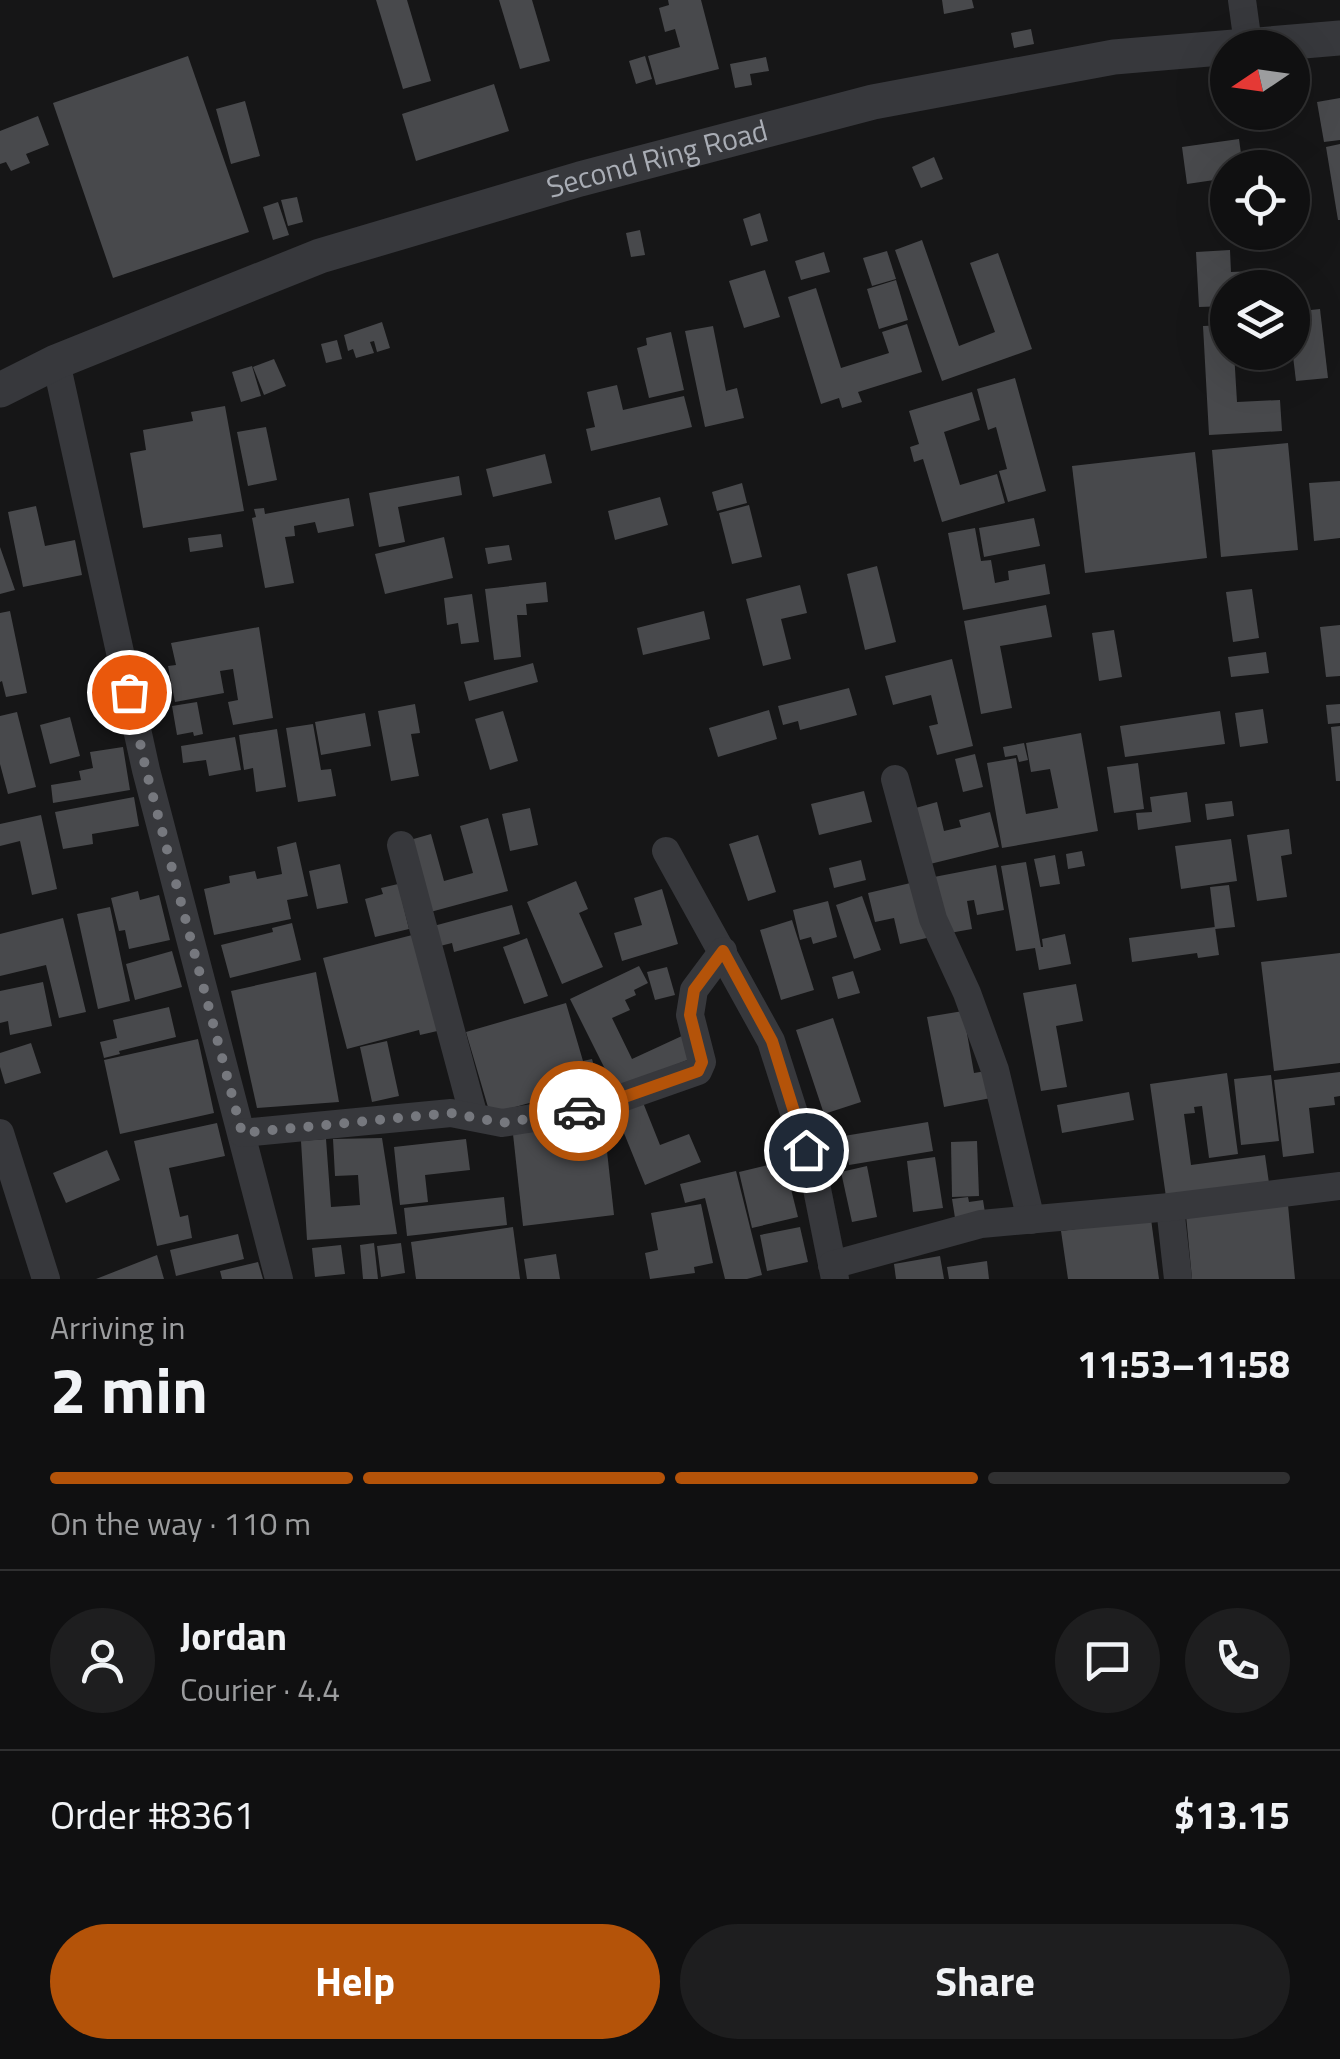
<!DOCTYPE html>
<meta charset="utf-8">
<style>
:root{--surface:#101011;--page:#1e1e1f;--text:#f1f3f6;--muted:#9c9d9f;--line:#303031;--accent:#b45309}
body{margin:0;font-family:"Titillium Web",sans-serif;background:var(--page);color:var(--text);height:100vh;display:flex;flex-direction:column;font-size:38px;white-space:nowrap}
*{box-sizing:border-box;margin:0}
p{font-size:32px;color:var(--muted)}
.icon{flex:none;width:55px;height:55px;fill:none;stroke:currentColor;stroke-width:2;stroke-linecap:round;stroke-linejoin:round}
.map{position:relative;height:1279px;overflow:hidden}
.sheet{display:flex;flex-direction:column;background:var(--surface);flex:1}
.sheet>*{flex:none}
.needle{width:65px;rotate:257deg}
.tools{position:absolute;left:1210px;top:30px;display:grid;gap:20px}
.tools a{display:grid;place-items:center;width:100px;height:100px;border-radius:50%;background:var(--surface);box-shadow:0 10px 40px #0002,0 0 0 2px var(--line);font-size:50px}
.pin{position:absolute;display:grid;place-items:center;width:85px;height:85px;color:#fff;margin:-42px;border:5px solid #fff;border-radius:50%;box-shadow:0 2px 10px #0007}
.courier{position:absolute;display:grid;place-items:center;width:100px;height:100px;margin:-50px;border:8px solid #b45309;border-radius:50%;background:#fff;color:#222;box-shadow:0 2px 12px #0007}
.summary em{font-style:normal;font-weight:700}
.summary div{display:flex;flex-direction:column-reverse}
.summary{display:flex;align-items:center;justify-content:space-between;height:170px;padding:0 50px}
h1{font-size:65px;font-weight:700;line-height:75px}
.bar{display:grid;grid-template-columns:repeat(4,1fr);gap:15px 10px;align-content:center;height:120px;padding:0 50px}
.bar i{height:12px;border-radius:8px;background:var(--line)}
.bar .on{background:var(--accent)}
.bar p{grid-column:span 4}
.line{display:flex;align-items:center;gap:25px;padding:0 50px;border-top:2px solid var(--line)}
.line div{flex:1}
.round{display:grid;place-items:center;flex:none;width:105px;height:105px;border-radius:52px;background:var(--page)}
.primary-button{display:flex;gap:20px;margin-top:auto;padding:20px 50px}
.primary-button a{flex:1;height:115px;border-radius:60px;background:var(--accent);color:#fff;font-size:40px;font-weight:700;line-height:115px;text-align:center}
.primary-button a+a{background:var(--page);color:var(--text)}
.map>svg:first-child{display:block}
.building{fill:#48494c}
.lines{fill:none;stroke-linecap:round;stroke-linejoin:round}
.minor{stroke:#37383c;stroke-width:28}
.tertiary{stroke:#37383c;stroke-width:35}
.done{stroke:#76787e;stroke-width:10;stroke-dasharray:0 18}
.route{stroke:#b45309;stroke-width:12}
.labels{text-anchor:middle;stroke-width:8;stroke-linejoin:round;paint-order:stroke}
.street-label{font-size:30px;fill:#a9adb5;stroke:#111112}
</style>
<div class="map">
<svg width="1340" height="1279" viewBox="0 0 1340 1279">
<rect width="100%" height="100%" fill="#161617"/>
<g class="building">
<path d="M376 0H407L431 81 403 89Z"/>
<path d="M499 0H532L550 61 520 69Z"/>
<path d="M668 0H701L719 69 656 85 648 56 680 47 675 29 665 32 659 8 669 5Z"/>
<path d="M942 0H972L974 8 944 14Z"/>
<path d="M1031 29 1034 44 1014 48 1011 33Z"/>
<path d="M188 56 249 232 113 278 53 103Z"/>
<path d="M645 56 652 79 636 84 629 61Z"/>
<path d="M766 57 769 71 750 74 752 85 735 88 730 64Z"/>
<path d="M494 84 509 131 416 161 402 114Z"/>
<path d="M1340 98V140L1324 142 1317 102Z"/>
<path d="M245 101 260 156 231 164 216 109Z"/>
<path d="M38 116 49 145 26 154 30 163 11 171 6 162 0 164V131Z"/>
<path d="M1239 139 1243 168H1228V178L1187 184 1182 147Z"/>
<path d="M1340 144V220H1338L1326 147Z"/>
<path d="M934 157 943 179 921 188 912 167Z"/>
<path d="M297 197 303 222 288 226 281 200Z"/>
<path d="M278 202 289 235 273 240 263 207Z"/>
<path d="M760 213 768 241 751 246 743 219Z"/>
<path d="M640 230 645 255 631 257 626 233Z"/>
<path d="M922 240 959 346 995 332 970 263 998 253 1032 349 942 381 895 250Z"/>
<path d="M1230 250 1231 272 1255 271V288H1228V306L1199 307 1196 252Z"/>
<path d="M887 251 896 279 872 286 863 258Z"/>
<path d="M824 252 830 272 801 280 795 261Z"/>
<path d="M765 270 780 317 744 328 729 281Z"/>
<path d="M896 280 908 320 879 329 867 289Z"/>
<path d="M816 288 841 368 889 353 882 332 907 324 922 372 858 392 862 402 842 408 839 398 821 404 788 297Z"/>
<path d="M1320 309 1328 378 1296 381 1292 348V312Z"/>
<path d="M382 322 390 348 377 352 374 341 370 342 374 353 356 358 353 349 348 351 344 335Z"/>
<path d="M1228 325V352H1234L1237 402 1280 400 1282 431 1209 435 1203 326Z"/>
<path d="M713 326 726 391 737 388 744 418 705 427 685 331Z"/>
<path d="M671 332 684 390 649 398 637 348 647 345 646 338Z"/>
<path d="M337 340 342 359 326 363 321 344Z"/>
<path d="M274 359 286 386 264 395 253 367Z"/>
<path d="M252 366 261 396 241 402 232 372Z"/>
<path d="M1015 378 1046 491 1008 502 999 471 1007 469 996 427 988 430 977 389Z"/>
<path d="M617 385 623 410 684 396 692 427 591 451 586 429 595 427 587 392Z"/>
<path d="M972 392 980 420 944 432 960 485 997 474 1005 503 942 522 923 459 914 462 910 447 919 444 909 411Z"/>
<path d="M225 406 244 511 143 528 130 453 146 450 143 430 193 421 191 412Z"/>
<path d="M266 427 277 480 248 486 237 432Z"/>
<path d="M1288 443 1298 550 1221 557 1212 450Z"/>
<path d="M1195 452 1207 558 1085 573 1072 466Z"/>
<path d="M545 454 552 483 493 497 486 469Z"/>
<path d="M459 476 462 495 398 507 405 542 379 547 369 493Z"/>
<path d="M1340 481V538L1314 541 1309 483Z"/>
<path d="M742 483 747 503 717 511 712 492Z"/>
<path d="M660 497 668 525 615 540 608 511Z"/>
<path d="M349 498 354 526 318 533 315 522 294 526 295 536 285 537 294 583 265 588 252 518 256 517 254 509 264 508 265 514Z"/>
<path d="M749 505 762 557 732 564 719 513Z"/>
<path d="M36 506 45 546 75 540 82 575 23 587 8 512Z"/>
<path d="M1034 518 1040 546 984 557 979 528Z"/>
<path d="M975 528 981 561 991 560 995 583 1009 580 1008 571 1045 564 1050 594 963 610 948 533Z"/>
<path d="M221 534 223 547 190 552 188 538Z"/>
<path d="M444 537 453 578 385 594 375 554Z"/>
<path d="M509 545 512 560 488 564 485 548Z"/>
<path d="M0 547 15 590 0 594Z"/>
<path d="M877 566 896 642 865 650 847 574Z"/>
<path d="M546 582 548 602 526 604 527 615H517L521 657 494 660 485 589Z"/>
<path d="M800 585 807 613 781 619 791 659 763 666 746 599Z"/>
<path d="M1252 589 1259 638 1233 642 1226 592Z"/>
<path d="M472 594 479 642 461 644 458 623 447 625 444 598Z"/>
<path d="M1046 605 1052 637 1000 646 1012 708 981 714 964 621Z"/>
<path d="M10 611 27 693 6 697 2 681 0 682V613Z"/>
<path d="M704 611 710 639 643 655 637 628Z"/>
<path d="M1340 625V676L1326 677 1320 627Z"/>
<path d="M259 627 273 718 233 725 228 702 238 700 233 669 220 671 224 693 175 702 168 666 176 665 171 643Z"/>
<path d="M1114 630 1122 677 1099 681 1092 633Z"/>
<path d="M1266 652 1269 673 1231 677 1228 657Z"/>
<path d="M952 659 973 746 937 755 929 726 938 724 931 695 893 705 885 676Z"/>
<path d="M533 663 538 682 469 701 464 682Z"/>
<path d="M849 688 857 715 800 730 798 721 783 725 778 706Z"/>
<path d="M197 702 203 734 194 736 193 732 177 735 172 706Z"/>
<path d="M415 704 420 733 411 734 419 776 391 781 378 711Z"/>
<path d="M1340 704V723L1328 724 1326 705Z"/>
<path d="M1263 709 1268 743 1240 747 1235 713Z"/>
<path d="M769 710 777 739 718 757 709 728Z"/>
<path d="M503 711 518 761 490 770 475 719Z"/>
<path d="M1220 711 1225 744 1125 757 1120 726Z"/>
<path d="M17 712 36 787 8 794 0 764V716Z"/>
<path d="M365 713 371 746 321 755 315 722Z"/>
<path d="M70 717 80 756 50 764 40 725Z"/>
<path d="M313 724 321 770 331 769 336 796 298 802 286 728Z"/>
<path d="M1340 726V781H1336L1331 727Z"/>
<path d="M277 729 286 787 256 792 253 768 244 770 239 735Z"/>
<path d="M1081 733 1098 831 1002 848 987 763 1016 758 1026 814 1058 808 1050 769 1031 772 1026 743Z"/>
<path d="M235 737 241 770 209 776 206 760 183 763 181 746Z"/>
<path d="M1024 743 1028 760 1019 762 1017 755 1005 757 1003 747Z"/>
<path d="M123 747 130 790 53 803 51 785 81 780 79 771 93 768 90 752Z"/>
<path d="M975 754 983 787 963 792 955 759Z"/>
<path d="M1138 763 1144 809 1114 813 1107 767Z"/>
<path d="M864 791 872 822 819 835 811 804Z"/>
<path d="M1187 792 1191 822 1138 830 1136 813 1152 812 1150 797Z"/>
<path d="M134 797 139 826 92 834 93 844 63 849 55 812Z"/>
<path d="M1232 801 1234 816 1207 820 1205 804Z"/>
<path d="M937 802 944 831 961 827 959 820 990 812 999 847 926 865 912 809Z"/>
<path d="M530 808 538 845 510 851 502 814Z"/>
<path d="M41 815 57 889 32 895 20 841 0 846V824Z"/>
<path d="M488 818 508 891 423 914 403 842 431 834 444 881 473 873 460 826Z"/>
<path d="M1289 829 1292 854 1281 856 1287 897 1257 901 1247 835Z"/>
<path d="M758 835 776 892 748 901 729 844Z"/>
<path d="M1231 839 1237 881 1181 889 1175 846Z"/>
<path d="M296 842 308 896 287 900 291 919 214 935 204 889 230 883 229 876 255 871 257 879 282 874 277 847Z"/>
<path d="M1082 851 1085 866 1068 869 1066 854Z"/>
<path d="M1055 855 1060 884 1040 887 1034 859Z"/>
<path d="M861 860 866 880 834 888 829 868Z"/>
<path d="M1026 862 1041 947H1043L1042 939 1065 934 1071 964 1039 970 1035 948 1016 951 1001 866Z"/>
<path d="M340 864 348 903 317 909 309 871Z"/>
<path d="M996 865 1004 910 977 915 974 900 967 901 972 929 944 934 934 877Z"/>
<path d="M576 881 588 909 579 913 603 967 562 984 527 902Z"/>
<path d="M919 881 931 937 900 944 894 918 875 922 868 893Z"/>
<path d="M398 884 409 929 375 937 365 899 383 894 381 888Z"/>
<path d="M1229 885 1235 927 1215 929 1210 887Z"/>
<path d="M662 889 678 944 622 961 614 933 642 925 634 898Z"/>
<path d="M138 891 140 900 159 895 170 940 129 949 125 930 119 931 111 898Z"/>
<path d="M862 896 881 950 854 959 836 905Z"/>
<path d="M828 901 837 937 813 944 811 937 800 940 793 910Z"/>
<path d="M512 905 520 934 454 952 452 943 432 948 426 928Z"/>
<path d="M110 907 130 1001 98 1009 77 914Z"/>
<path d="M63 918 86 1012 59 1018 46 965 0 976V934Z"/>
<path d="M792 920 814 990 781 1000 760 930Z"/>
<path d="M292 923 301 960 230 978 221 945 273 932 272 928Z"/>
<path d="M1215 927 1219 955 1198 958 1197 953 1132 962 1129 938Z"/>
<path d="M420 933 446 1029 420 1035 419 1030 347 1049 323 958Z"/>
<path d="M527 938 548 996 524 1004 503 947Z"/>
<path d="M172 951 182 987 135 1000 126 964Z"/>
<path d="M1340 953V1063L1274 1071 1261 962Z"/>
<path d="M639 966 648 983 634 990 636 995 625 1000 630 1010 612 1018 632 1059 684 1035 695 1057 615 1089 570 999Z"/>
<path d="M667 967 675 995 655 1000 647 972Z"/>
<path d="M853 971 860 993 838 999 832 977Z"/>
<path d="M316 972 339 1102 257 1108 231 991Z"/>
<path d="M43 982 52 1026 10 1035 8 1021 0 1023V991Z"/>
<path d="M1076 984 1083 1021 1056 1026 1067 1087 1041 1091 1023 993Z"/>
<path d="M566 1003 583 1061 592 1059 601 1091 542 1108 540 1100 490 1114 466 1032Z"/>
<path d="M169 1007 176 1037 119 1051 120 1054 104 1058 100 1042 117 1038 113 1020Z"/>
<path d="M963 1011 974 1073 986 1071 991 1098 944 1107 927 1017Z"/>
<path d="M833 1018 861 1102 824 1114 796 1030Z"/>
<path d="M198 1039 214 1113 120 1134 104 1060Z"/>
<path d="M387 1041 399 1096 372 1102 360 1047Z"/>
<path d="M31 1043 41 1073 5 1084 0 1067V1053Z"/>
<path d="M1340 1072V1096L1334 1097 1335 1105 1309 1108 1314 1153 1283 1157 1274 1080Z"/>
<path d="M1227 1073 1238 1154 1209 1158 1202 1106 1194 1107 1195 1113 1184 1114 1191 1165 1265 1155 1269 1183 1166 1197 1150 1084Z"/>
<path d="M1271 1075 1279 1141 1241 1145 1234 1079Z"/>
<path d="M1129 1092 1134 1120 1062 1133 1057 1105Z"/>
<path d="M640 1095 660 1145 689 1134 701 1162 645 1185 613 1106Z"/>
<path d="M928 1122 933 1151 849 1165 844 1136Z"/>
<path d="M217 1123 225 1156 169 1168 180 1217 188 1215 192 1238 157 1246 134 1141Z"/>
<path d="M604 1124 614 1215 523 1226 513 1134Z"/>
<path d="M382 1138 397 1234 307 1240 301 1141 326 1139 331 1207 360 1205 358 1175 335 1176 333 1139Z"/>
<path d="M466 1139 470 1170 425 1175 428 1202 400 1205 394 1147Z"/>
<path d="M977 1141 979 1196 952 1197 951 1142Z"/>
<path d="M107 1150 120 1180 66 1203 53 1173Z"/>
<path d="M935 1157 943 1208 913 1212 907 1161Z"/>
<path d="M784 1161 798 1217 752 1228 739 1172Z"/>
<path d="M867 1166 877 1217 852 1222 841 1172Z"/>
<path d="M736 1171 762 1275 747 1279H725L705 1198 685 1203 680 1184Z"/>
<path d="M504 1197 507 1225 407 1236 404 1208Z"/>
<path d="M968 1197 969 1202 983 1200 986 1219 956 1224 952 1199Z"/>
<path d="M701 1204 713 1263 694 1267 695 1273 650 1279 645 1253 658 1250 651 1213Z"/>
<path d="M1288 1205 1295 1279H1192L1186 1215Z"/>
<path d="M1151 1219 1159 1279H1068L1061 1231Z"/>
<path d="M513 1227 520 1279H416L411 1242Z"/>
<path d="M800 1227 808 1262 767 1271 760 1235Z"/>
<path d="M238 1234 244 1259 176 1276 170 1250Z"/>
<path d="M374 1243 378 1279H363L360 1245Z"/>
<path d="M401 1243 405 1273 381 1277 377 1246Z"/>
<path d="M341 1245 345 1274 315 1277 312 1248Z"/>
<path d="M556 1254 560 1279H527L524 1259Z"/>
<path d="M157 1255 164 1279H96Z"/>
<path d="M940 1256 944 1279H896L894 1264Z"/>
<path d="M987 1261 989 1279H949L947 1267Z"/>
<path d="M258 1262 263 1279H222L220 1271Z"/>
</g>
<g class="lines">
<g class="minor">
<path d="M1242 0 1248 44"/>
<path d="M56 362 146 770 279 1279"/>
<path d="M895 779 933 919 967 993 995 1070 1031 1220"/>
<path d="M401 845 474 1117"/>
<path d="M666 851 771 1041 815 1179 835 1279"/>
<path d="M0 1133 46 1279"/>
<path d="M242 1133 451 1113 502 1123 590 1109 698 1071 702 1062 690 1015 694 990 723 951"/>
<path d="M1170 1207 1178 1279"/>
<path d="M832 1265 981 1224 1170 1207 1340 1186"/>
</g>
<path class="tertiary" id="s1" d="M0 390 56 362 320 256 580 179 873 102 1114 57 1340 38"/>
</g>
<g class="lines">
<path class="done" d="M129 692 146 770 242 1133 451 1113 502 1123 579 1111"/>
<path class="route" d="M579 1111 590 1109 698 1071 702 1062 690 1015 694 990 723 951 772 1041 806 1150"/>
</g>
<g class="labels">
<g class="street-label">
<text dy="10" stroke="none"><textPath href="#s1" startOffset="698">Second Ring Road</textPath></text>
</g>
</g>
</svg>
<div class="tools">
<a><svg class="needle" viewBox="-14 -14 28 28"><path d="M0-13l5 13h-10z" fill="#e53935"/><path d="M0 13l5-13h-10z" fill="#9c9d9f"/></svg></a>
<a><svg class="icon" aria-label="locate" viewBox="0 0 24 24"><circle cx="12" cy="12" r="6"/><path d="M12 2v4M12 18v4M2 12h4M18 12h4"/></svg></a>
<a><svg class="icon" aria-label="layers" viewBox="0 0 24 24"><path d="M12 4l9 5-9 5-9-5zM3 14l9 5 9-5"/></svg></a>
</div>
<div class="pin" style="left:129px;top:692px;background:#ea580c"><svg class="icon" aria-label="bag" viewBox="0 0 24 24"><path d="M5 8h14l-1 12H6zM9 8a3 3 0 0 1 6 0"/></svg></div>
<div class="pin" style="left:806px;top:1150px;background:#1f2937"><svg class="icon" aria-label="home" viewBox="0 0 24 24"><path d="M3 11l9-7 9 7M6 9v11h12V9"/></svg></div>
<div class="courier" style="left:579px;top:1111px"><svg class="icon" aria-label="car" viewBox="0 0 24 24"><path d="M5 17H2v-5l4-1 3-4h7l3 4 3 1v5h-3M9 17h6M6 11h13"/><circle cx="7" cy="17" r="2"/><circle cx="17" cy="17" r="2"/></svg></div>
</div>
<section class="sheet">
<div class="summary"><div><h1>2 min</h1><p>Arriving in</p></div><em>11:53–11:58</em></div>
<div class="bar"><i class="on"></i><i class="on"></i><i class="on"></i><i></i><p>On the way · 110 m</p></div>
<div class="line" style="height:180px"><a class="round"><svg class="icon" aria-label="person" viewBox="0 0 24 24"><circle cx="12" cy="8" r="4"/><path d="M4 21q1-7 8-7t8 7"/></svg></a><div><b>Jordan</b><p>Courier · 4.4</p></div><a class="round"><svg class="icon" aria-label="chat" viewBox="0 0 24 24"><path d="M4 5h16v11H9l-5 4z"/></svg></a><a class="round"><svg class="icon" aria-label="phone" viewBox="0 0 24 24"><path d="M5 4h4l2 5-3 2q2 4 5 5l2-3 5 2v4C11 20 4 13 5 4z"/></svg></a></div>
<div class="line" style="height:130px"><div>Order #8361</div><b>$13.15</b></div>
<div class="primary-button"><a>Help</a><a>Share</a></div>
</section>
